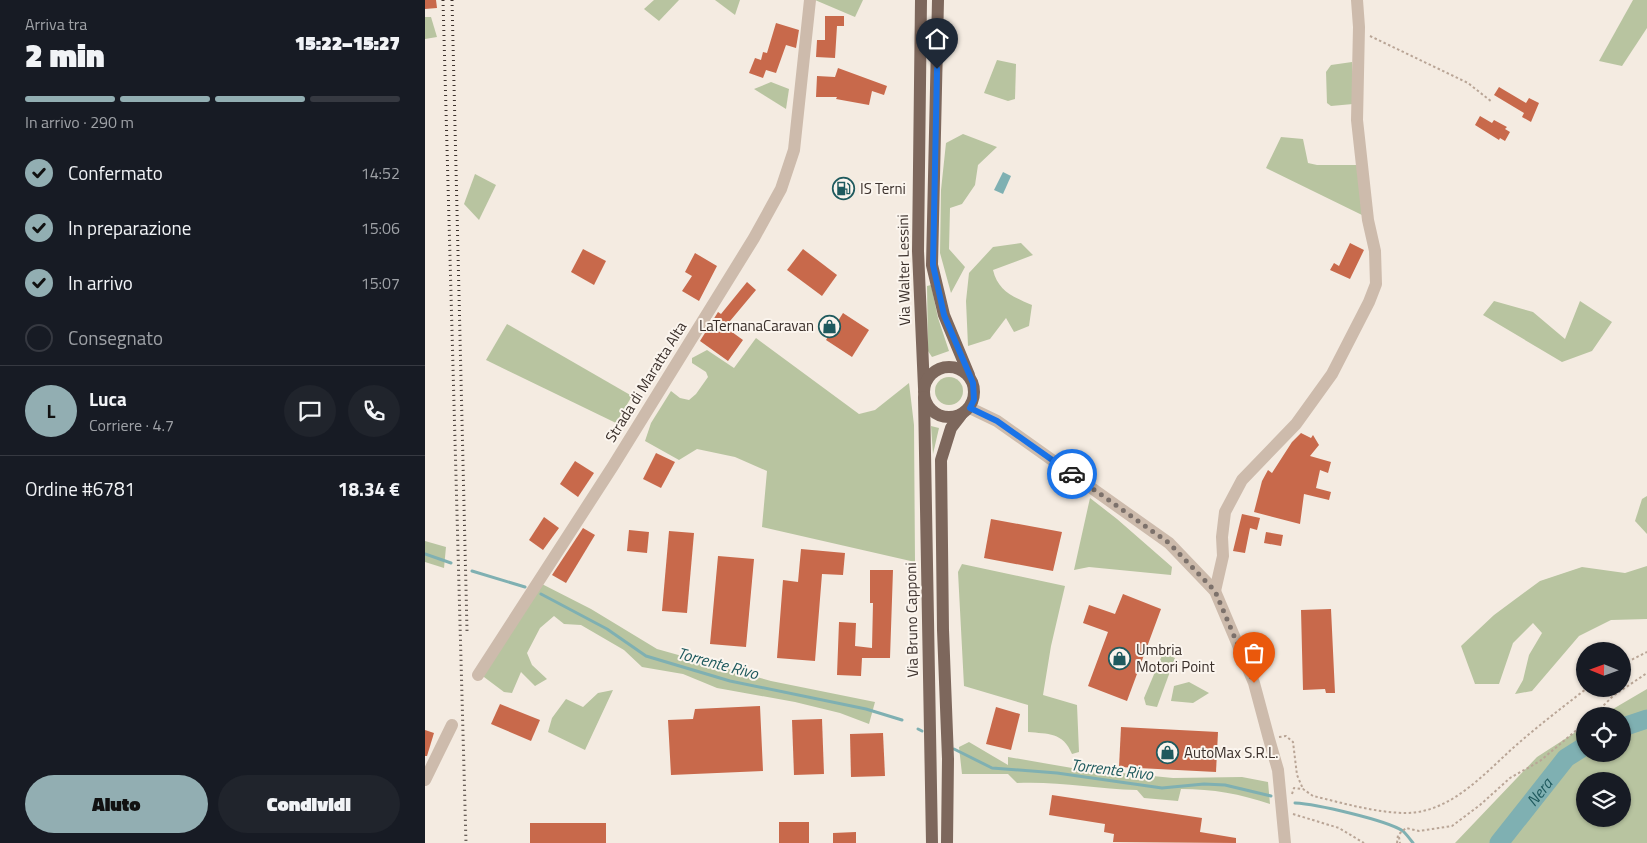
<!DOCTYPE html>
<html lang="it">
<meta charset="utf-8">
<style>
:root{--surface:#171b24;--page:#20242c;--text:#f1f3f6;--muted:#9ea1a6;--line:#363941;--accent:#92aeb2}
body{margin:0;font-family:"Titillium Web",sans-serif;background:var(--page);color:var(--text);height:100vh;display:flex;flex-direction:column;font-size:19px;white-space:nowrap}
*{box-sizing:border-box;margin:0}
p{font-size:16px;color:var(--muted)}
.icon{flex:none;width:28px;height:28px;fill:none;stroke:currentColor;stroke-width:2;stroke-linecap:round;stroke-linejoin:round}
.map{position:relative;flex:1;overflow:hidden}
.sheet{display:flex;flex-direction:column;background:var(--surface);width:425px}
.sheet>*{flex:none}
.needle{width:32px;rotate:271deg}
.buttons{position:absolute;left:1151px;top:642px;display:grid;gap:10px}
.buttons a{display:grid;place-items:center;width:55px;height:55px;border-radius:50%;background:var(--surface);box-shadow:0 1px 4px #0004;font-size:25px}
.pin{position:absolute;display:grid;place-items:center;width:42px;height:42px;color:#fff;margin:-51px -21px;border-radius:50% 50% 50% 0;rotate:-45deg;box-shadow:0 0 5px #0007}
.pin .icon{rotate:45deg}
.courier{position:absolute;display:grid;place-items:center;width:50px;height:50px;margin:-25px;border:4px solid #1a73e8;border-radius:50%;background:#fff;color:#222;box-shadow:0 1px 6px #0007}
.overview em{font-style:normal;font-weight:800}
.overview div{display:flex;flex-direction:column-reverse}
.overview{display:flex;align-items:center;justify-content:space-between;height:85px;padding:0 25px}
h1{font-size:32px;font-weight:800;line-height:38px}
.bar{display:grid;grid-template-columns:repeat(4,1fr);gap:8px 5px;align-content:center;height:60px;padding:0 25px}
.bar i{height:6px;border-radius:4px;background:var(--line)}
.bar .on{background:var(--accent)}
.bar p{grid-column:span 4}
.line{display:flex;align-items:center;gap:12px;padding:0 25px;border-top:1px solid var(--line)}
.line div{flex:1}
.round{display:grid;place-items:center;flex:none;width:52px;height:52px;border-radius:26px;background:var(--page)}
ol{padding:0 25px;list-style:none}
li{display:flex;align-items:center;gap:15px;height:55px}
li p{margin-inline-start:auto}
li .icon{padding:5px;border-radius:50%;background:var(--accent);color:#111;stroke-width:4}
li:last-child{color:var(--muted)}
li i{width:28px;height:28px;border:2px solid var(--line);border-radius:50%}
.button{display:flex;gap:10px;margin-top:auto;padding:10px 25px}
.button a{flex:1;height:58px;border-radius:30px;background:var(--accent);color:#111;font-size:20px;font-weight:800;line-height:58px;text-align:center}
.button a+a{background:var(--page);color:var(--text)}
main{display:flex;flex:1;min-height:0}
.map>svg:first-child{display:block}
.green{fill:#b8c4a0;fill-rule:evenodd}
.water{fill:#7fb0b2}
.lines{fill:none;stroke-linecap:round;stroke-linejoin:round}
.stream{stroke:#7fb0b2;stroke-width:3}
.river{stroke:#7fb0b2;stroke-width:19}
.building{fill:#c8694b}
.path{stroke:#b9a596;stroke-width:2;stroke-dasharray:2.5 2.5;stroke-linecap:butt}
.minor{stroke:#cdbbac;stroke-width:12}
.major{stroke:#7d675c;stroke-width:12}
.rail{stroke:#3b302b;stroke-width:3;stroke-dasharray:1 4;stroke-linecap:butt}
.done{stroke:#7c716b;stroke-width:5;stroke-dasharray:0 9}
.route{stroke:#1a73e8;stroke-width:6}
.labels{text-anchor:middle;stroke-width:4;stroke-linejoin:round;paint-order:stroke}
.poi-label{font-size:15px;fill:#3b302b;stroke:#fbf5ee;text-anchor:start}
.street-label{font-size:15px;fill:#3b302b;stroke:#fbf5ee}
.water-label{font-size:16px;font-style:italic;fill:#1f5a5e;stroke:#fbf5ee}
</style>
<main>
<section class="sheet">
<div class="overview"><div><h1>2 min</h1><p>Arriva tra</p></div><em>15:22–15:27</em></div>
<div class="bar"><i class="on"></i><i class="on"></i><i class="on"></i><i></i><p>In arrivo · 290 m</p></div>
<ol>
<li><svg class="icon" aria-label="check" viewBox="0 0 24 24"><path d="M5 12l5 5 9-10"/></svg>Confermato<p>14:52</p></li>
<li><svg class="icon" aria-label="check" viewBox="0 0 24 24"><path d="M5 12l5 5 9-10"/></svg>In preparazione<p>15:06</p></li>
<li><svg class="icon" aria-label="check" viewBox="0 0 24 24"><path d="M5 12l5 5 9-10"/></svg>In arrivo<p>15:07</p></li>
<li><i></i>Consegnato</li>
</ol>
<div class="line" style="height:90px"><b class="round" style="background:var(--accent);color:#111">L</b><div><b>Luca</b><p>Corriere · 4.7</p></div><a class="round"><svg class="icon" aria-label="chat" viewBox="0 0 24 24"><path d="M4 5h16v11H9l-5 4z"/></svg></a><a class="round"><svg class="icon" aria-label="phone" viewBox="0 0 24 24"><path d="M5 4h4l2 5-3 2q2 4 5 5l2-3 5 2v4C11 20 4 13 5 4z"/></svg></a></div>
<div class="line" style="height:65px"><div>Ordine #6781</div><b>18.34 €</b></div>
<div class="button"><a>Aiuto</a><a>Condividi</a></div>
</section>
<div class="map">
<svg width="1222" height="843" viewBox="0 0 1222 843">
<rect width="100%" height="100%" fill="#f4ebe1"/>
<g class="green">
<path d="M229 0H254L234 21 219 9Z"/>
<path d="M290 0H315L310 15Z"/>
<path d="M390 0H438L430 17Z"/>
<path d="M1208 0H1222V28L1197 66 1174 61Z"/>
<path d="M0 17H6L12 37 0 39Z"/>
<path d="M572 60 591 64 590 99 583 101 559 93Z"/>
<path d="M927 62 928 104 906 106 902 103 901 72 906 65Z"/>
<path d="M346 82 364 89 361 109 329 89Z"/>
<path d="M538 134 572 147 553 165 550 185 537 204 525 208 524 249 540 267 526 293 515 253 516 190 521 143Z"/>
<path d="M856 137 878 139 883 163 892 165H932L937 215 841 168Z"/>
<path d="M50 174 71 185 54 220 39 204Z"/>
<path d="M596 243 608 255 568 270C573 291 588 297 607 305L604 326 589 332 581 318 565 339 543 346 541 301 544 273 568 247Z"/>
<path d="M506 285 513 318 524 351 507 357 503 351 502 286Z"/>
<path d="M1069 301 1108 312 1140 339 1155 301 1187 322 1167 351 1137 362 1058 315Z"/>
<path d="M82 324 207 396 191 423 61 360Z"/>
<path d="M331 338 434 414 450 410 484 383 489 425 490 562 337 527 342 471 310 457 272 449 254 460 220 441 226 423 246 391 255 398 264 400 271 394 283 377 281 372 267 363V358L282 350 309 368Z"/>
<circle cx="524" cy="391" r="14"/>
<path d="M506 426 514 428 508 454Z"/>
<path d="M1222 496V534L1210 521 1217 499Z"/>
<path d="M665 498 692 519 747 567 746 575 664 567 649 570Z"/>
<path d="M0 541 21 547 19 568 0 562Z"/>
<path d="M537 564 640 586 626 646 618 695 652 705 654 752 647 754C638 732 623 734 603 732V705L539 686 533 572Z"/>
<path d="M1222 566V619L1186 620 1154 636 1107 691 1090 694 1098 680 1104 655 1117 633 1108 623 1088 643 1074 684H1050L1036 646 1069 615 1115 581 1157 567 1200 573Z"/>
<path d="M113 582 166 609 232 649 346 681 450 702 444 724 415 713 370 702 292 688 258 674 217 667 199 650 156 625 139 624 129 616 115 628 102 653 107 665 122 679 110 686 96 672 87 693 79 692 55 674Z"/>
<path d="M738 653 750 658 732 707 721 705 719 698Z"/>
<path d="M764 682 784 693 768 703 746 701 749 686Z"/>
<path d="M1222 689V843H1030L1112 757 1160 726V754H1198V716H1176ZM1198 781V819H1160V781Z"/>
<path d="M188 690 160 750 123 732 127 718 141 699 158 707 173 693Z"/>
<path d="M544 742 583 765V757L653 769 707 774 748 778 817 777 843 782 845 804C815 794 788 789 756 789L753 801 719 798 712 790C671 789 632 781 592 783L583 774H537L534 747Z"/>
</g>
<path class="water" d="M578 172 586 176 578 194 569 190Z"/>
<g class="lines">
<g class="stream">
<path d="M0 554 26 563"/>
<path d="M47 571 100 587"/>
<path d="M116 594 182 629 221 656 305 681 441 709 477 720"/>
<path d="M493 729 497 731"/>
<path d="M529 749 567 768 632 773 737 788 779 784 800 785 846 796"/>
<path d="M870 803C891 804 961 820 978 831 981 834 985 839 988 843"/>
</g>
<g class="river">
<path d="M1198 727 1222 719"/>
<path id="s1" d="M1074 843 1141 758 1160 746"/>
</g>
</g>
<g class="building">
<path d="M0 0H11L12 8 0 9Z"/>
<path d="M400 16H419V26H412L410 58 391 57 392 40H400Z"/>
<path d="M351 23 374 30 371 48 361 45 351 73 341 70 338 78 324 73 330 58 336 60 338 52 342 53Z"/>
<path d="M413 68 462 86 459 95 447 91 444 105 411 99 412 97H391L392 76 410 77Z"/>
<path d="M1074 87 1101 103 1104 98 1114 103 1106 122 1097 117 1099 113 1069 95Z"/>
<path d="M1055 116 1067 123 1069 120 1082 127 1080 129 1085 132 1080 141 1075 138 1074 140 1050 125Z"/>
<path d="M925 243 939 250 925 279 905 270 909 263 914 266Z"/>
<path d="M158 249 181 261 169 285 146 272Z"/>
<path d="M378 249 412 275 397 296 362 270Z"/>
<path d="M270 253 292 266 274 301 257 291 267 276 260 272Z"/>
<path d="M322 282 331 290 300 327 318 340 303 361 275 341 293 312 296 314Z"/>
<path d="M418 313 444 330 427 357 401 340Z"/>
<path d="M876 433 886 438 888 435 894 445 885 456 906 462 903 473 895 470 891 488 906 492 904 500 879 494 875 524 829 512 837 481 843 470 847 473 867 442Z"/>
<path d="M231 453 250 462 236 488 218 479Z"/>
<path d="M150 461 169 473 153 497 135 484Z"/>
<path d="M817 514 835 518 832 530 825 528 820 553 808 551Z"/>
<path d="M119 517 134 528 118 550 104 540Z"/>
<path d="M566 519 637 532 628 571 559 558Z"/>
<path d="M158 528 170 535 141 583 127 575Z"/>
<path d="M204 530 224 532 222 553 202 551Z"/>
<path d="M244 531 269 533 262 613 237 611Z"/>
<path d="M841 532 858 535 856 546 839 543Z"/>
<path d="M376 549 420 553 418 575 397 574 390 661 352 658 358 580 373 582Z"/>
<path d="M293 556 329 559 321 647 285 644Z"/>
<path d="M445 570H468L465 658H437L436 676 412 675 414 622 431 623 430 646 447 648 448 603H445Z"/>
<path d="M698 594 736 609 702 701 663 686 683 632 658 623 664 605 690 614Z"/>
<path d="M906 609 910 693H901L900 689 878 690 876 610Z"/>
<path d="M75 704 115 720 106 741 66 724Z"/>
<path d="M335 706 338 771 246 775 243 720 268 719 270 709Z"/>
<path d="M571 707 595 714 586 750 561 744Z"/>
<path d="M397 719 399 774 369 775 367 720Z"/>
<path d="M696 727 793 732 791 772 694 767Z"/>
<path d="M0 730 9 733 2 756H0Z"/>
<path d="M458 733 460 776 426 777 425 734Z"/>
<path d="M627 795 777 818 775 832 811 838V843L688 842 689 834 679 832 680 824 624 815Z"/>
<rect x="354" y="822" width="30" height="21"/>
<rect x="105" y="823" width="76" height="20"/>
<path d="M431 832V843H408V833Z"/>
</g>
<g class="lines">
<g class="path">
<path d="M945 36 1043 83 1067 102"/>
<path d="M1198 664 1222 652"/>
<path d="M1168 716 1188 696 1222 673"/>
<path d="M854 737 861 736 868 742 872 775 878 789"/>
<path d="M867 794 869 788 878 789 888 796C918 803 951 813 982 813 1029 812 1063 769 1096 741 1117 723 1139 706 1161 689"/>
<path d="M868 814 914 828 939 843"/>
<path d="M974 837 975 843"/>
<path d="M972 843 973 835 981 828 994 831 1027 826 1055 805 1085 778 1115 761 1160 723"/>
</g>
<g class="minor">
<path d="M545 408 572 421 744 543 790 591 829 683 844 739 853 770 860 843"/>
<path d="M790 591 798 556 797 537 800 512 817 480 871 424 907 374 944 302 951 284 950 251 943 220 932 120 934 27 932 0"/>
<path d="M53 675 188 466 329 238 356 189 369 150 385 0"/>
<path d="M0 780 27 725"/>
</g>
<g class="major">
<path d="M496 0 493 251 499 388"/>
<path d="M513 0 507 265 519 315 544 375"/>
<circle cx="524" cy="392" r="25"/>
<path d="M499 397 507 843"/>
<path d="M522 843 523 759 518 630 516 460 526 428 536 415"/>
</g>
<g class="rail">
<path d="M18 0 41 843"/>
<path d="M27 0 42 631"/>
</g>
</g>
<g class="lines">
<path class="done" d="M647 474 744 543 790 591 829 683"/>
<path class="route" d="M512 69 508 265 519 315 548 383 549 400 545 408 572 421 647 474"/>
</g>
<defs>
<symbol id="fuel-ring" viewBox="-11 -11 22 22"><circle r="9.5" fill="#fbf5ee" stroke="#1f5a5e" stroke-width="1.5"/><path d="M-5.5-6h7V0h2V4h1.3V-2.5L3-4.5l.8-.8L6-3V5H2.5V1h-1V6h-7ZM-4.2-4.7v3.2H.2V-4.7Z" fill="#1f5a5e"/></symbol>
<symbol id="shop-ring" viewBox="-11 -11 22 22"><circle r="9.5" fill="#fbf5ee" stroke="#1f5a5e" stroke-width="1.5"/><path d="M-5-2.5h2.3a2.7 3.5 0 0 1 5.4 0H5L5.5 6h-11ZM-1.5-2.5h3a1.5 2.3 0 0 0-3 0Z" fill="#1f5a5e"/></symbol>
</defs>
<g fill-rule="evenodd">
<use href="#fuel-ring" x="406" y="176" width="25" height="25"/>
<use href="#shop-ring" x="392" y="314" width="25" height="25"/>
<use href="#shop-ring" x="682" y="646" width="25" height="25"/>
<use href="#shop-ring" x="730" y="740" width="25" height="25"/>
</g>
<g class="labels">
<g class="poi-label">
<text x="435" y="194">IS Terni</text>
<text x="389" y="331" text-anchor="end">LaTernanaCaravan</text>
<text x="711" y="655">Umbria<tspan x="711" dy="17">Motori Point</tspan></text>
<text x="759" y="758">AutoMax S.R.L.</text>
</g>
<g class="street-label">
<text transform="translate(479 270) rotate(-91)" y="5">Via Walter Lessini</text>
<text transform="translate(221 382) rotate(-58)" y="5">Strada di Maratta Alta</text>
<text transform="translate(487 620) rotate(-91)" y="5">Via Bruno Capponi</text>
</g>
<g class="water-label">
<text transform="translate(293 663) rotate(15)" y="6">Torrente Rivo</text>
<text transform="translate(687 769) rotate(7)" y="6">Torrente Rivo</text>
<text dy="6" stroke="none"><textPath href="#s1" startOffset="65">Nera</textPath></text>
</g>
</g>
</svg>
<div class="buttons">
<a><svg class="needle" viewBox="-14 -14 28 28"><path d="M0-13l5 13h-10z" fill="#e53935"/><path d="M0 13l5-13h-10z" fill="#9ea1a6"/></svg></a>
<a><svg class="icon" aria-label="locate" viewBox="0 0 24 24"><circle cx="12" cy="12" r="6"/><path d="M12 2v4M12 18v4M2 12h4M18 12h4"/></svg></a>
<a><svg class="icon" aria-label="layers" viewBox="0 0 24 24"><path d="M12 4l9 5-9 5-9-5zM3 14l9 5 9-5"/></svg></a>
</div>
<div class="pin" style="left:829px;top:683px;background:#ea580c"><svg class="icon" aria-label="bag" viewBox="0 0 24 24"><path d="M5 8h14l-1 12H6zM9 8a3 3 0 0 1 6 0"/></svg></div>
<div class="pin" style="left:512px;top:69px;background:#1f2937"><svg class="icon" aria-label="home" viewBox="0 0 24 24"><path d="M3 11l9-7 9 7M6 9v11h12V9"/></svg></div>
<div class="courier" style="left:647px;top:474px"><svg class="icon" aria-label="car" viewBox="0 0 24 24"><path d="M5 17H2v-5l4-1 3-4h7l3 4 3 1v5h-3M9 17h6M6 11h13"/><circle cx="7" cy="17" r="2"/><circle cx="17" cy="17" r="2"/></svg></div>
</div>
</main>
